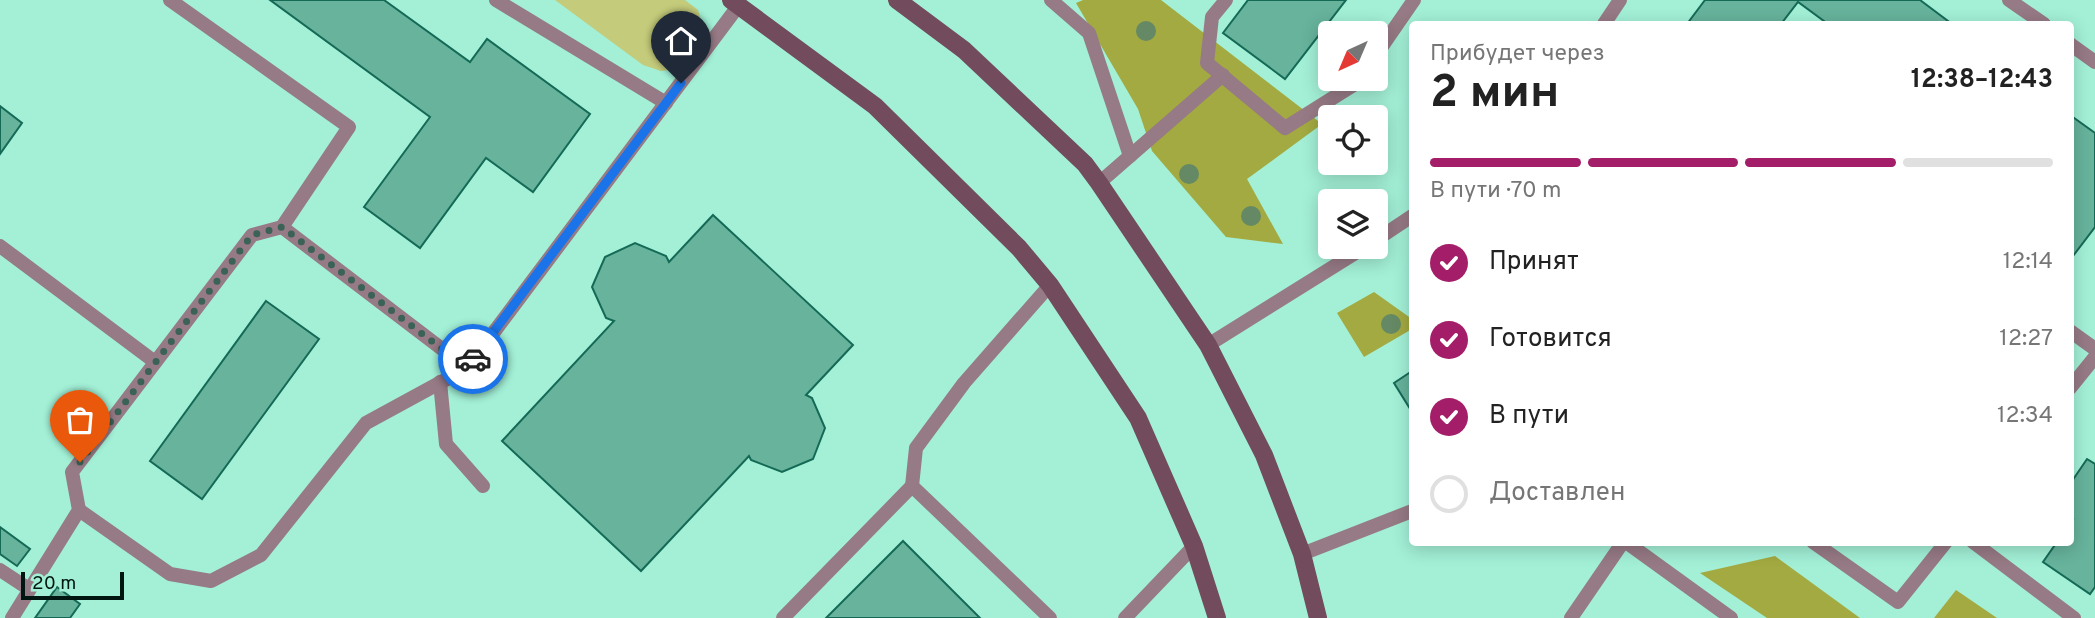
<!DOCTYPE html>
<html lang="ru">
<meta charset="utf-8">
<style>
:root{--surface:#fff;--page:#f2f2f2;--text:#222;--muted:#767676;--line:#e0e0e0;--accent:#a41d68}
body{margin:0;font-family:Overpass,sans-serif;background:var(--page);color:var(--text);height:100vh;display:flex;flex-direction:column;font-size:26px;white-space:nowrap}
*{box-sizing:border-box;margin:0}
p{font-size:23px;color:var(--muted)}
.icon{flex:none;width:38px;height:38px;fill:none;stroke:currentColor;stroke-width:2;stroke-linecap:round;stroke-linejoin:round}
.map{position:relative;flex:1;overflow:hidden}
.drawer{position:absolute;left:1409px;top:21px;width:665px;height:525px;display:flex;flex-direction:column;background:var(--surface);border-radius:7px;box-shadow:0 4px 18px #0003}
.drawer>*{flex:none}
.needle{width:46px;rotate:224deg}
.buttons{position:absolute;left:1318px;top:21px;display:grid;gap:14px}
.buttons a{display:grid;place-items:center;width:70px;height:70px;border-radius:7px;background:var(--surface);box-shadow:0 4px 18px #0003;font-size:35px}
.scale{position:absolute;left:21px;bottom:18px;width:103px;box-sizing:border-box;padding-left:7px;border:4px solid #011610;border-top:0;font-size:19px;line-height:24px;white-space:nowrap;color:#011610;-webkit-text-stroke:5px #a3f0d7;paint-order:stroke}
.pin{position:absolute;display:grid;place-items:center;width:60px;height:60px;color:#fff;margin:-72px -30px;border-radius:50% 50% 50% 0;rotate:-45deg;box-shadow:0 0 7px #0007}
.pin .icon{rotate:45deg}
.courier{position:absolute;display:grid;place-items:center;width:70px;height:70px;margin:-35px;border:5px solid #1a73e8;border-radius:50%;background:#fff;color:#222;box-shadow:0 2px 9px #0007}
.summary em{font-style:normal;font-weight:700}
.summary div{display:flex;flex-direction:column-reverse}
.summary{display:flex;align-items:center;justify-content:space-between;height:119px;padding:0 21px}
h1{font-size:46px;font-weight:700;line-height:52px}
.bar{display:grid;grid-template-columns:repeat(4,1fr);gap:10px 7px;align-content:center;height:84px;padding:0 21px}
.bar i{height:9px;border-radius:5px;background:var(--line)}
.bar .selected{background:var(--accent)}
.bar p{grid-column:span 4}
ol{padding:0 21px;list-style:none}
li{display:flex;align-items:center;gap:21px;height:77px}
li p{margin-inline-start:auto}
li .icon{padding:7px;border-radius:50%;background:var(--accent);color:#fff;stroke-width:4}
li:last-child{color:var(--muted)}
li i{width:38px;height:38px;border:4px solid var(--line);border-radius:50%}
.map>svg:first-child{display:block}
.green{fill:#c4cb7a}
.forest{fill:#a3aa41}
.building{fill:#67b39c;stroke:#156a56;stroke-width:2}
.lines{fill:none;stroke-linecap:round;stroke-linejoin:round}
.lane{stroke:#967a85;stroke-width:14}
.secondary{stroke:#724c5c;stroke-width:18}
.tree{fill:#658965}
.done{stroke:#3a6256;stroke-width:7;stroke-dasharray:0 12.6}
.route{stroke:#1a73e8;stroke-width:9}
</style>
<div class="map">
<svg width="2095" height="618" viewBox="0 0 2095 618">
<rect width="100%" height="100%" fill="#a3f0d7"/>
<path class="green" d="M555 0H685L698 10 704 29 688 57 676 69 661 71 643 65Z"/>
<g class="forest">
<path d="M1083 0H1161L1322 124 1247 179 1283 244 1226 237 1152 151 1138 109 1076 3Z"/>
<path d="M1374 292 1412 319V329L1364 357 1337 313Z"/>
<path d="M1775 556 1860 618H1767L1700 573Z"/>
<path d="M1956 590 1997 618H1934Z"/>
</g>
<g class="building">
<path d="M270 0H384L470 62 487 39 590 114 533 192 486 158 420 248 364 207 430 117Z"/>
<path d="M1248 0H1346L1285 79 1223 33Z"/>
<path d="M1705 0H1920L1952 24H1828L1798 2 1781 24H1687Z"/>
<path d="M0 106 22 123 0 154Z"/>
<path d="M2070 115 2095 133V227L2073 256 2070 254Z"/>
<path d="M713 215 853 345 806 395 812 398 825 428 813 459 782 472 751 460 749 456 641 571 502 441 614 321 606 318 592 287 605 257 635 243 666 256 669 262Z"/>
<path d="M266 301 319 339 202 499 150 461Z"/>
<path d="M1412 371V412L1394 383Z"/>
<path d="M2087 459 2095 464V587L2090 594 2043 562 2057 542H2070V522L2073 519 2070 517V484Z"/>
<path d="M0 527 30 549 17 566 0 554Z"/>
<path d="M903 541 980 618H826Z"/>
<path d="M57 587 80 604 70 618H35Z"/>
</g>
<g class="lines">
<g class="lane">
<path d="M496 0 666 103"/>
<path d="M1051 0 1089 33 1130 156"/>
<path d="M1226 0 1212 17 1207 63 1285 128 1355 84 1359 79"/>
<path d="M2009 0 2044 24"/>
<path d="M1604 24 1620 0"/>
<path d="M2070 44 2095 62"/>
<path d="M1376 55 1414 0"/>
<path d="M1099 183 1223 75"/>
<path d="M282 227 467 368"/>
<path d="M1376 240 1412 216"/>
<path d="M0 246 155 362"/>
<path d="M1050 285 964 383 916 448 912 486 1050 618"/>
<path d="M2070 331 2095 349"/>
<path d="M1208 345 1365 247"/>
<path d="M440 382 446 444 483 486"/>
<path d="M2070 388 2095 357"/>
<path d="M79 510 170 574 211 581 261 555 366 423 467 368 739 5"/>
<path d="M1626 542 1731 618"/>
<path d="M1813 542 1898 602 1946 542"/>
<path d="M1973 542 2074 618"/>
<path d="M1302 554 1412 511"/>
<path d="M0 570 29 589"/>
<path d="M12 618 79 510 72 472 252 235 282 227 349 127 170 0"/>
<path d="M783 618 912 486"/>
<path d="M1125 618 1194 546"/>
<path d="M1571 618 1623 542"/>
</g>
<g class="secondary">
<path d="M731 0 875 106 1019 248 1050 285 1138 418 1194 546 1217 618"/>
<path d="M897 0 964 50 1085 164 1099 183 1208 345 1264 455 1302 554 1318 618"/>
</g>
</g>
<g class="tree">
<circle cx="1146" cy="31" r="10"/>
<circle cx="1189" cy="174" r="10"/>
<circle cx="1251" cy="216" r="10"/>
<circle cx="1391" cy="324" r="10"/>
</g>
<g class="lines">
<path class="done" d="M80 462 252 235 282 227 467 368 473 359"/>
<path class="route" d="M473 359 681 83"/>
</g>
</svg>
<div class="buttons">
<a><svg class="needle" viewBox="-14 -14 28 28"><path d="M0-13l5 13h-10z" fill="#e53935"/><path d="M0 13l5-13h-10z" fill="#767676"/></svg></a>
<a><svg class="icon" aria-label="locate" viewBox="0 0 24 24"><circle cx="12" cy="12" r="6"/><path d="M12 2v4M12 18v4M2 12h4M18 12h4"/></svg></a>
<a><svg class="icon" aria-label="layers" viewBox="0 0 24 24"><path d="M12 4l9 5-9 5-9-5zM3 14l9 5 9-5"/></svg></a>
</div>
<div class="scale">20 m</div>
<div class="pin" style="left:80px;top:462px;background:#ea580c"><svg class="icon" aria-label="bag" viewBox="0 0 24 24"><path d="M5 8h14l-1 12H6zM9 8a3 3 0 0 1 6 0"/></svg></div>
<div class="pin" style="left:681px;top:83px;background:#1f2937"><svg class="icon" aria-label="home" viewBox="0 0 24 24"><path d="M3 11l9-7 9 7M6 9v11h12V9"/></svg></div>
<div class="courier" style="left:473px;top:359px"><svg class="icon" aria-label="car" viewBox="0 0 24 24"><path d="M5 17H2v-5l4-1 3-4h7l3 4 3 1v5h-3M9 17h6M6 11h13"/><circle cx="7" cy="17" r="2"/><circle cx="17" cy="17" r="2"/></svg></div>
<section class="drawer">
<div class="summary"><div><h1>2 мин</h1><p>Прибудет через</p></div><em>12:38–12:43</em></div>
<div class="bar"><i class="selected"></i><i class="selected"></i><i class="selected"></i><i></i><p>В пути · 70 m</p></div>
<ol>
<li><svg class="icon" aria-label="check" viewBox="0 0 24 24"><path d="M5 12l5 5 9-10"/></svg>Принят<p>12:14</p></li>
<li><svg class="icon" aria-label="check" viewBox="0 0 24 24"><path d="M5 12l5 5 9-10"/></svg>Готовится<p>12:27</p></li>
<li><svg class="icon" aria-label="check" viewBox="0 0 24 24"><path d="M5 12l5 5 9-10"/></svg>В пути<p>12:34</p></li>
<li><i></i>Доставлен</li>
</ol>
</section>
</div>
